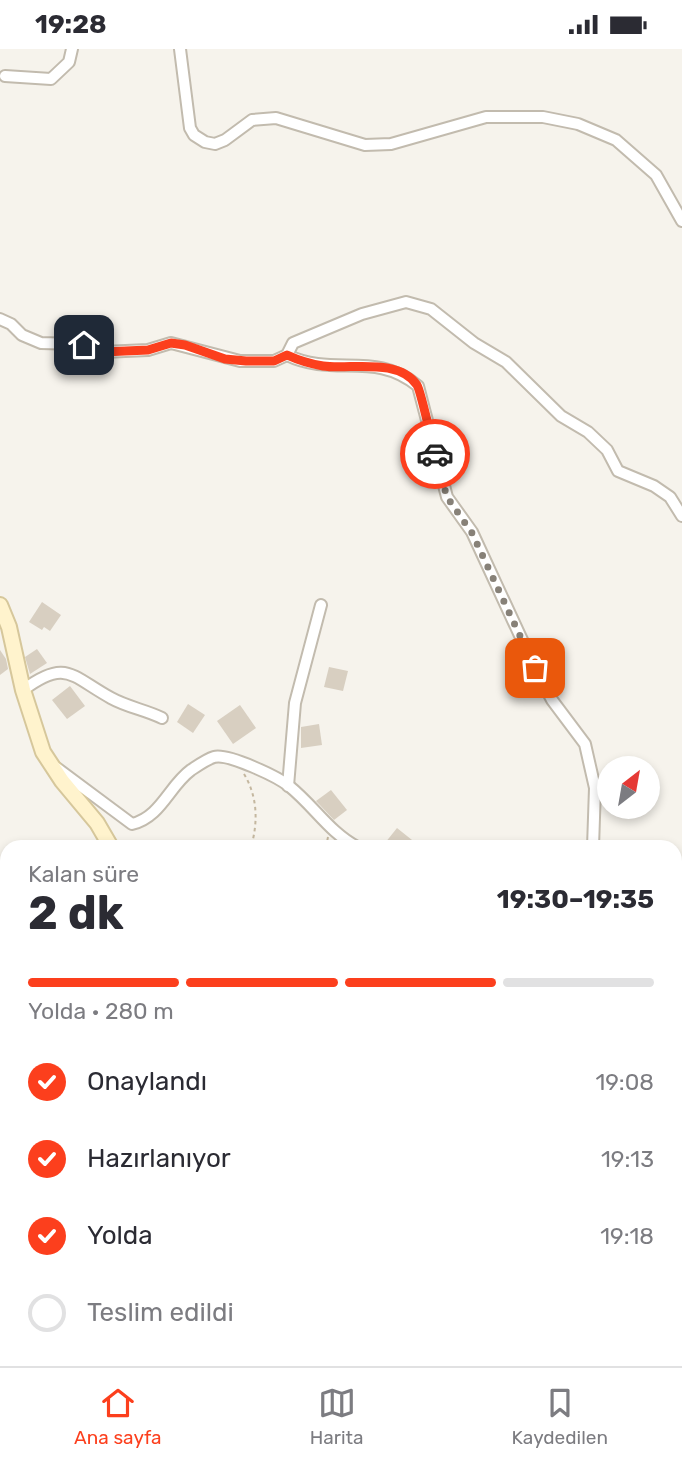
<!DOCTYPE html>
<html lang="tr">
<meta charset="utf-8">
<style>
:root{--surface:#fff;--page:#f7f7f7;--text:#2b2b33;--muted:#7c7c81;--line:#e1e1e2;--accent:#fc3f1d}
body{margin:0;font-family:Rubik,sans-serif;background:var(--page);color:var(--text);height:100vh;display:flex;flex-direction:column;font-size:26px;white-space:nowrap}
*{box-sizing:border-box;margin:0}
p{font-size:23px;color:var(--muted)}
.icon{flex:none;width:38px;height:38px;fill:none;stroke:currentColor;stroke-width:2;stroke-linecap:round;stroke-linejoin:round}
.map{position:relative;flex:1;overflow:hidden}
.details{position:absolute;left:0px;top:791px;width:682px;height:527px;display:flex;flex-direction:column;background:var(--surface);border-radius:21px 21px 0 0;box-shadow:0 4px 10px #0003}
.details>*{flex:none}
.needle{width:46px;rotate:31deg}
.buttons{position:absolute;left:597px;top:707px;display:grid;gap:14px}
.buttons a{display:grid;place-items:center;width:63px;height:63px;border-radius:50%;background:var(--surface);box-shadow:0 4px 10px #0003;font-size:35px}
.pin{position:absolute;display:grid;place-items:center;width:60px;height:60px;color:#fff;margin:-30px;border-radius:14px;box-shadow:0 4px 10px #0006}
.courier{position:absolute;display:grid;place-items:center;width:70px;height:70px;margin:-35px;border:5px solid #fc3f1d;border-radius:50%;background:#fff;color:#222;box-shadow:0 2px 9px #0007}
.head em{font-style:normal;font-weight:700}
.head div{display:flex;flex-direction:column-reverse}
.head{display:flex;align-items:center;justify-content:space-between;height:119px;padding:0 28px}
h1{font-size:46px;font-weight:700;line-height:52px}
.bar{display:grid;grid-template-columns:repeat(4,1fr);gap:10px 7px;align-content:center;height:84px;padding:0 28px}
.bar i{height:9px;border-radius:5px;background:var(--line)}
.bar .selected{background:var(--accent)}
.bar p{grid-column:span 4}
ol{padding:0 28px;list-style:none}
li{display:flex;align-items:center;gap:21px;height:77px}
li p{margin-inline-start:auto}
li .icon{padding:7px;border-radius:50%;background:var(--accent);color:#fff;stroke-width:4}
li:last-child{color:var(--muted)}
li i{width:38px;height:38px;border:4px solid var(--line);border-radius:50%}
.status{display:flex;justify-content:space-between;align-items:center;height:49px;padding:0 35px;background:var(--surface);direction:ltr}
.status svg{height:19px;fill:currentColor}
.tabs{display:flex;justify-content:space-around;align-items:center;height:98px;border-top:2px solid var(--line);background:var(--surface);font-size:19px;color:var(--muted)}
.tabs a{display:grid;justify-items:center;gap:4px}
.tabs .selected{color:var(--accent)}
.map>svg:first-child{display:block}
.building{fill:#d8cfc1}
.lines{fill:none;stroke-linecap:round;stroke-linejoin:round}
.street-casing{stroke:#c2bbae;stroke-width:14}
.secondary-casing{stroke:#d6c79b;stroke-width:18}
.path{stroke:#c4b79f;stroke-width:2;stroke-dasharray:3.5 3.5;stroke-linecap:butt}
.street{stroke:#fff;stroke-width:10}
.secondary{stroke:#fff3cd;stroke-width:14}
.done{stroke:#878178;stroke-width:7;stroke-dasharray:0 12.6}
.route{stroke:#fc3f1d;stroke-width:9}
</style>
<div class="status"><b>19:28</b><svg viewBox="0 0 49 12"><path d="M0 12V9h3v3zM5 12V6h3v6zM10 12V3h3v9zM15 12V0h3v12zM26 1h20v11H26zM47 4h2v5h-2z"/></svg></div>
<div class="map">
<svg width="682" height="1317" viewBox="0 0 682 1317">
<rect width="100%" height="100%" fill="#f6f3ec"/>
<g class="building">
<path d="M42 553 61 566 50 582 44 578 42 581 29 573Z"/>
<path d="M37 600 47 614 30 625 25 608Z"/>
<path d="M0 601 6 610 8 620 0 626Z"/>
<path d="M329 618 348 622 343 642 324 638Z"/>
<path d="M70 637 85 657 67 670 52 651Z"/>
<path d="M188 655 205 666 193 684 177 673Z"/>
<path d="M240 656 256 679 233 695 217 672Z"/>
<path d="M319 675 322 696 301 699V678Z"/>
<path d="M331 741 347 761 334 771 316 752Z"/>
<path d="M397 779 412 791 407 798H389L385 794Z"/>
</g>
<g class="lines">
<defs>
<g id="street">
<path d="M180 0 190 79 194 86 205 93 215 95 225 91 252 71 276 69 365 96 391 95 486 68H543L578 75 616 91 656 126 682 172"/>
<path d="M5 27 51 30 69 13 72 0"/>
<path d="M0 270 11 275 22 286 41 294 77 295 91 297 103 303 148 301 171 294 240 312H274L287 306"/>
<path d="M23 641C66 609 71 627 111 649 127 658 146 661 162 669"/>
<path d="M54 717 132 775C161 768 169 737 191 721 197 717 207 710 214 708 228 704 278 728 289 737 314 757 329 783 357 798"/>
<path d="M288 737 295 654 321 556"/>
<path d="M593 798 595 739 585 695 552 651 535 619 472 483 447 448 418 337C375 301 334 329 287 306L293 294 362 265 406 253 431 260 474 294 506 313 561 367 588 383 607 401 618 422 654 437 670 448 682 467"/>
<path d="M676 1003 682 1008"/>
<path d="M676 1084H682"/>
<path d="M452 1311 470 1317"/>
<path d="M348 1317 359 1311"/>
</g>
<g id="secondary">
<path d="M0 556 9 578 23 641 43 703 62 732 97 774 111 798"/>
<path d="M258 1311 264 1317"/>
</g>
</defs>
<use href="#street" class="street-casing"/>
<use href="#secondary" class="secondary-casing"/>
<g class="path">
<path d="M244 725C258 748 258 774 251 798"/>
<path d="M326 798 328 788"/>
<path d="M0 1310 4 1317"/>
</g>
<use href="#street" class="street"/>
<use href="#secondary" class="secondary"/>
</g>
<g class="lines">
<path class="done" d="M435 405 447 448 472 484 535 619"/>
<path class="route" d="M84 296 103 303 148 301 171 294 185 296 225 310 246 312H274L287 306C298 311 311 315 323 317 350 321 398 308 417 336 421 342 432 394 435 405"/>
</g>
</svg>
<div class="buttons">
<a><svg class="needle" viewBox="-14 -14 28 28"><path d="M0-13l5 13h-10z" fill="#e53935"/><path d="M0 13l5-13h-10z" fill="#7c7c81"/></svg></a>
</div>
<div class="pin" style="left:535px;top:619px;background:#ea580c"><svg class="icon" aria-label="bag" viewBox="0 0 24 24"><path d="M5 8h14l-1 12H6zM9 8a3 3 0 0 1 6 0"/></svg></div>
<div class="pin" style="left:84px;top:296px;background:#1f2937"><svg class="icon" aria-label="home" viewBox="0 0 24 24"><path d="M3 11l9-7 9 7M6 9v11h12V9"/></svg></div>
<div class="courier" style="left:435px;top:405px"><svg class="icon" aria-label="car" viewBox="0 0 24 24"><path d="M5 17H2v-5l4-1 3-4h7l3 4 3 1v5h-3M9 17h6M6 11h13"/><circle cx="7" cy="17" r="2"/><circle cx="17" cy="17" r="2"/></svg></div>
<section class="details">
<div class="head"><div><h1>2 dk</h1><p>Kalan süre</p></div><em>19:30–19:35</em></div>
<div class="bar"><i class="selected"></i><i class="selected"></i><i class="selected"></i><i></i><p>Yolda · 280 m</p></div>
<ol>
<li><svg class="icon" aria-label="check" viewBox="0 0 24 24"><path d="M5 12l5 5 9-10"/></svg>Onaylandı<p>19:08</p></li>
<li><svg class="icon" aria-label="check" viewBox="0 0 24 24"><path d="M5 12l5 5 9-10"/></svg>Hazırlanıyor<p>19:13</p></li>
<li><svg class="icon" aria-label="check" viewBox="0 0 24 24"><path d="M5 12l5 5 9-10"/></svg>Yolda<p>19:18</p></li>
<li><i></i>Teslim edildi</li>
</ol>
</section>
</div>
<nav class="tabs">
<a class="selected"><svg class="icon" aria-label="home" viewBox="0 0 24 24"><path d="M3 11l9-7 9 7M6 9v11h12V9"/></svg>Ana sayfa</a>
<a><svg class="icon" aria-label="map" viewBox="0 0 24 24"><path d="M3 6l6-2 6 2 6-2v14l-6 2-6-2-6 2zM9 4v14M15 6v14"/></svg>Harita</a>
<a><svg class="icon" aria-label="saved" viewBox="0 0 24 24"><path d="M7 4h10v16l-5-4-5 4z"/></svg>Kaydedilen</a>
</nav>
